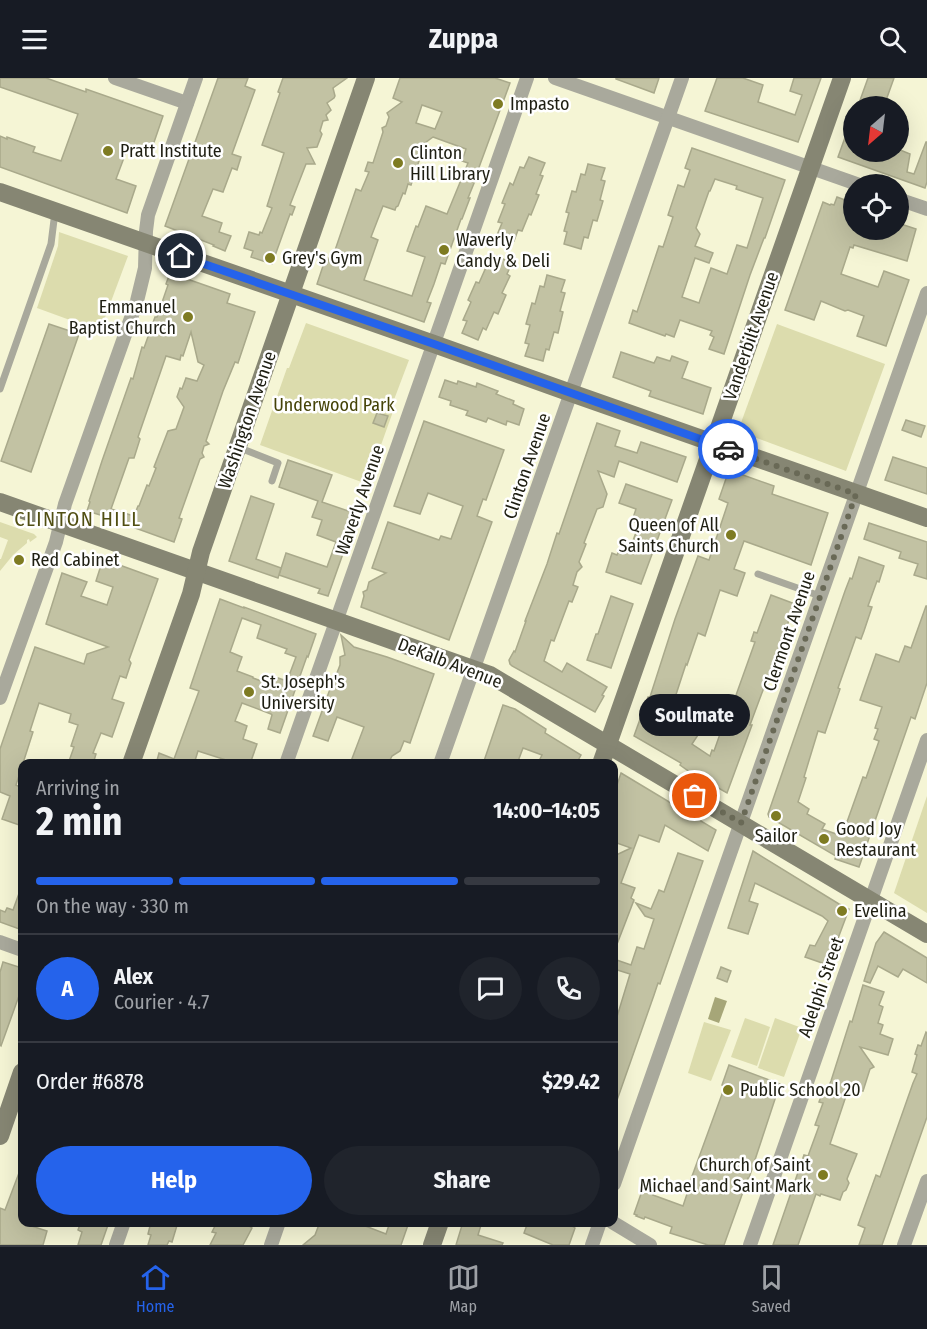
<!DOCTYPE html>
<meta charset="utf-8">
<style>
:root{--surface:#171b24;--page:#20242c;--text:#f1f3f6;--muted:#9ea1a6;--line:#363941;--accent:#2563eb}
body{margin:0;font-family:"Fira Sans Condensed",sans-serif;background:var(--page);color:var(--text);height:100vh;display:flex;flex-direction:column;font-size:22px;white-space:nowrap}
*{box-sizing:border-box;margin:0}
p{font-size:20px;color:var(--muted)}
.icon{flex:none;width:33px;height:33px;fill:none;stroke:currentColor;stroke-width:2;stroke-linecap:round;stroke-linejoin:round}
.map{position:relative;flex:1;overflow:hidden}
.sheet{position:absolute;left:18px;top:681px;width:600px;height:468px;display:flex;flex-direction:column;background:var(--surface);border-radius:12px;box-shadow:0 6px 24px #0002}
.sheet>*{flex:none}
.needle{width:39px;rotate:208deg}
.fabs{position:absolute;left:843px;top:18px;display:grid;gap:12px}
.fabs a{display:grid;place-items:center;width:66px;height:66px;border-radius:50%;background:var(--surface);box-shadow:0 6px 24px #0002;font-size:30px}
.pin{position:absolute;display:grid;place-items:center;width:51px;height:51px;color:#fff;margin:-26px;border:3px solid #fff;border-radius:50%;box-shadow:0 2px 6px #0007}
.courier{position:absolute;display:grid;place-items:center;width:60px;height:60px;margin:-30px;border:4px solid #2563eb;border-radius:50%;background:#fff;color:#222;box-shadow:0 2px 8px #0007}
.bubble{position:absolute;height:42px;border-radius:21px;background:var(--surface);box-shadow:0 6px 24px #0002;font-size:20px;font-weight:700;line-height:42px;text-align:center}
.head em{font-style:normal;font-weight:700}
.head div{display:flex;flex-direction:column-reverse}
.head{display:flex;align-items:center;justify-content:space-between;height:102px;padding:0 18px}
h1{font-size:39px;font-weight:700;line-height:45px}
.bar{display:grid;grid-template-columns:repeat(4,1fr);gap:9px 6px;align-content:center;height:72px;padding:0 18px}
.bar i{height:8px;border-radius:4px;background:var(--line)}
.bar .current{background:var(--accent)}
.bar p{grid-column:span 4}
.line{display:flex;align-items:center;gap:15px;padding:0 18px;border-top:2px solid var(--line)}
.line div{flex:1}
.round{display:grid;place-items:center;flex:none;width:63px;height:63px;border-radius:32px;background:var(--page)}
.primary-button{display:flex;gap:12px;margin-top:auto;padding:12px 18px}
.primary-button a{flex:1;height:69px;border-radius:36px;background:var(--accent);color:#fff;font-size:24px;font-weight:700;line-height:69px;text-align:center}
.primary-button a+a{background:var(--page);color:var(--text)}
header{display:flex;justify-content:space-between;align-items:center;height:78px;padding:0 18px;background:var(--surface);font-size:27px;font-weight:700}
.menu{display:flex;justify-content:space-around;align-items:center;height:84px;border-top:2px solid var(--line);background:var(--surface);font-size:16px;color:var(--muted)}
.menu a{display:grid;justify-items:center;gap:3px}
.menu .current{color:var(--accent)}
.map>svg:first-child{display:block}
.green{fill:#dcdcad}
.water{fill:#a6a678}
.building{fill:#c2c2a3;stroke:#a9a98b;stroke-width:1.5;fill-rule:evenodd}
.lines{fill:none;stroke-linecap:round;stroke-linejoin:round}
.lane{stroke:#a9a99c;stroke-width:7}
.street{stroke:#a9a99c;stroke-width:14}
.secondary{stroke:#868673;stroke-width:18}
.done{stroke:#696956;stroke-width:6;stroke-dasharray:0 10.8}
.route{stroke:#2563eb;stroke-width:8}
.poi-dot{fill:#7e7b22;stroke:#fff;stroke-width:2}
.labels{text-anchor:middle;stroke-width:5;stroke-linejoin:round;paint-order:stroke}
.poi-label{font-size:18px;fill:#1e1e12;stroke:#fff;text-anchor:start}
.street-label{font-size:18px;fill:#1e1e12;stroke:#fff}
.park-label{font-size:18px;fill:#454308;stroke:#fff}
.neighbourhood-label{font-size:20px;letter-spacing:1.5px;fill:#514f12;stroke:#fff}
</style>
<header><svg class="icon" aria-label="menu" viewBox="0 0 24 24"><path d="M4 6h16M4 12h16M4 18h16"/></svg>Zuppa<svg class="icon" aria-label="search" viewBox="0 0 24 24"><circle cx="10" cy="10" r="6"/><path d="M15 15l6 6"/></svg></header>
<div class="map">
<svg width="927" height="1167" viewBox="0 0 927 1167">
<rect width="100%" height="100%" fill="#f5f5d5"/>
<g class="green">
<path d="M59 154 128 178 100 253 37 230 58 168Z"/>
<path d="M306 245 409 282 392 327 395 328 367 406 260 367 287 290H289Z"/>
<path d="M777 246 885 286 846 393 738 353Z"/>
<path d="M0 444 34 456 37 459 30 464 29 461 27 462V465L13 477 0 493V481H1L8 462 0 459Z"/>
<path d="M927 718V835L894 815Z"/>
<path d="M745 940 770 949 757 988 731 979Z"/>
<path d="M775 940 802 950 784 999 758 990Z"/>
<path d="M704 944 731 952 711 1003 688 995Z"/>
</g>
<path class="water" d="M715 919 727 923 719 945 708 941Z"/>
<g class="building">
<path d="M0 0H46L86 14V11L163 38 150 76 128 69 116 101 136 108 127 135 0 89V58L7 61V59L35 69 33 74 61 83 78 36 0 9Z"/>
<path d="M218 0H248L245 8 255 12 232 76 241 79 237 92 232 90 223 114 213 111 202 138 222 145 219 154 231 158 225 173 213 168 214 167 165 148Z"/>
<path d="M283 0H347L333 10 335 18 334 20 327 25 331 32 326 37 328 42 323 43 320 53 322 56 317 69 307 70 315 86H306L290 127 295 129 292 137 290 136 272 186 251 179 253 173 244 170 249 154 259 157 260 154 262 155 272 130 267 128 284 75 262 67 280 15 278 14Z"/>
<path d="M400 0H495L510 5 478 92 479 93 468 120H470L462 141H461L445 186 441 185 434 206 427 224 431 225 424 244 317 206 324 185 327 186 329 180 332 181 356 111 361 113 369 94 365 93 368 84 373 85 383 54 382 50 386 48 389 39 387 35 402 24 393 20ZM422 27 442 34 435 51 416 45ZM433 59 466 71 462 83 468 85 447 136 426 128 418 149 416 148 407 173 425 179 412 218 364 202 378 162 371 159 383 128 395 132 396 129 398 128 403 115 405 116 408 106 411 107 425 65Z"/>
<path d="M616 0H659L654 15 616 1Z"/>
<path d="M717 0H743L763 7 758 24 795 37 802 17 790 13 794 0H821L798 64 705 33Z"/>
<path d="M868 0H894L884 28H858Z"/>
<path d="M852 40H854V74H898V71L910 76 907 94 914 96 926 64H927V104L925 110 838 79Z"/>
<path d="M692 70 785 102 765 160H764L750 197 724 276 709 271 714 259 710 257 712 253 680 242 674 259 666 256 665 258 629 245 633 232 637 234 659 168 663 169 673 139 668 137 678 107 684 109 690 92 685 90ZM715 101 737 108 736 111 763 120 747 170 737 167 727 196 711 190 699 225 682 219 695 180 709 185 713 175 695 168 700 156 696 150 709 113H710Z"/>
<path d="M529 79 545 85 540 97 543 98 536 116 539 117 531 137 529 136 522 153 518 152 514 163 497 157 502 145 498 144 505 126 502 125 510 105 513 107 520 89 524 90Z"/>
<path d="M588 86 605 90 601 102 605 103 600 122 603 123 597 143 593 142 588 160 584 159 581 171 564 166 567 154 564 153 569 135 566 134 572 113 576 114 581 96 585 97Z"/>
<path d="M837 119 853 125 850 132 854 133V152H898V145L916 151 907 183 854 167 853 170 850 169 841 196 878 209 884 193 909 202 886 268 857 258 864 238 848 232 845 233 821 223 814 242 785 232 823 124 830 127 831 126 834 127Z"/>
<path d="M496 178 512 185 507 196 510 198 502 215 506 217 498 236 494 234 486 252 483 250 478 262 462 255 467 243 463 242 471 224 468 222 476 204 479 205 487 187 491 189Z"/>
<path d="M170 195 230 216 227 225 255 234 238 285 235 284 223 313 206 363 209 366 204 368 202 375 204 379 200 381 179 440 182 441 174 464 116 443V444L106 441 107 439 87 433 90 424 89 423 102 383 131 300 133 301 142 269 144 270 155 239H157L168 207 166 206ZM191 254 198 284 204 287 197 303 186 300 182 311 180 310 177 319 184 329 176 351 168 353 154 389 156 390 149 408 147 407 139 428H138L134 438 111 431 129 380H134L140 361 138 359 166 278 180 282 181 277 183 278Z"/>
<path d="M547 197 565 202 561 214 565 215 560 233 563 234 558 255 554 254 549 272 546 271 543 283 525 278 529 266 525 265 530 247 526 246 532 225 535 226 540 208 544 209Z"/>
<path d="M49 246 79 256 31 394 1 383Z"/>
<path d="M621 274 654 285 657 279 670 283 672 278 688 284 682 300 711 310 703 336 649 318 651 313 613 299Z"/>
<path d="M445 302 457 306 458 303 476 309 477 305 498 313 496 316 514 323 513 326 524 331 519 347 507 343 506 347 488 340 486 344 466 337 468 333 450 327 451 323 439 319Z"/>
<path d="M377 335 388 338 384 349 373 345Z"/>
<path d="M906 342 925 348 921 359 902 352Z"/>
<path d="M424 343 504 372 486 422 483 421 477 438 492 444 449 562 361 529 364 518 363 514 367 512 369 504 386 495 372 490 388 444 439 462 441 458 451 461 463 428 428 415 420 436 394 428Z"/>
<path d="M597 345 620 353 615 368 637 375 641 364 686 379 677 404 619 383 614 399 598 393 607 416 603 429 597 431 584 465 586 466 579 484 582 489 577 494 573 507 578 509 572 524 569 523 554 563 551 562 544 583 562 594 567 585 607 609 602 617 604 618 595 634 512 588 510 586 509 582 514 573 515 574 526 543H525L547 486 557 455 559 456Z"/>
<path d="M893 379 927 390V416L885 402Z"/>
<path d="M288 382 332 397 322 424 357 436 328 518 318 515 320 511 279 497 286 475 327 489 336 464 317 457 322 442 312 439 318 423 279 409Z"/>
<path d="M729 392 774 408 772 416 828 435 811 487 744 463 734 491 745 495 737 518 720 512 705 558 698 555 687 587 686 586 669 638 689 650 688 651 698 657 692 666 710 678 712 672 714 673 720 656 717 655 720 646 725 648 755 564 751 563 754 554 757 555 771 517 795 526 750 647H752L727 715 690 694 680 687 681 685 634 658 648 619H650L675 541 698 478 709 482 728 425 719 421Z"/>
<path d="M626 406 672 422 641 506 606 494 612 475 617 477 621 467 630 471 639 446 632 443 636 431 619 425Z"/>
<path d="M251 418 274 426 256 481 281 490 278 500 229 483Z"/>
<path d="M869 445 927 464V501L914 497 918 486 899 480 901 474 864 461Z"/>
<path d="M859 479 884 488 879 504 877 503 868 528 872 529 864 553 861 561 856 559 838 610 840 611 825 655 818 653 804 699 806 700 798 724 809 731 807 736 825 746 822 751 842 758 863 699 866 700 879 663 874 661 878 651 875 650 882 629 860 622 876 576 899 584 905 568 911 570 926 528H927V605L915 641 911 639 859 789 835 781 836 778 769 739 768 736 845 513 850 500 852 501Z"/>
<path d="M103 481 158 501 129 582 131 585 126 600 120 598 112 621 124 625 112 659 101 655 93 675 96 676 93 686H68L74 669 71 668 78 647 69 644 71 636 39 625 30 653 33 654 16 707 22 710V748L2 741 10 718 0 714V671L35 569 84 586 87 576 108 569 46 546 62 495 87 504 81 518 107 527 113 509 96 503Z"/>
<path d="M611 518 633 526 611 590 587 582 596 556H598Z"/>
<path d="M220 521 244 530V529L316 556 308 579 307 578 280 655 268 651 272 637 271 636 242 625 235 643 247 648 243 661 257 666 250 686H225L226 682 198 673 194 686H156L159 675 174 681 199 613 190 610ZM242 540 261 547 257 560 287 571 285 575 296 579 287 603 275 599 272 607 253 600V599L237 593 242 579 230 574Z"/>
<path d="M341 557 354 569 387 579 434 596 410 665 404 663 400 673 392 678 388 686H350L364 649 337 639 328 663 313 658 334 600H335L340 587V579L345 577Z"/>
<path d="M503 627 515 631 546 651 545 655 581 677 576 686H547L540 681 542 677 523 670 517 686H483Z"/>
<path d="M621 695 716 752 708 773 665 747 659 764 639 757 621 805 635 810 631 820 634 822 614 874V778L631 770 614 764V716Z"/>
<path d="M753 773 839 826 849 831 828 887 805 879 810 867 815 868 828 843 822 838 755 805 749 823 758 826 748 856 728 850Z"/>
<path d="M678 775 703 783 660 906 658 905 654 917 615 1028 614 1027V941L616 942 630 896 614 891V881L631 887 637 869 644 871 654 841 645 838 636 825 651 831 659 812 664 814Z"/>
<path d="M21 810H22V852L0 844V832L5 834 7 830 13 832Z"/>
<path d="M884 854 927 880V905L903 891 898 899 878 888 870 905 864 903 876 865Z"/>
<path d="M3 884 22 890V915H20L1 968 0 967V894Z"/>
<path d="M721 889 731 893 727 904 717 900Z"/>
<path d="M863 907 884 914 879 927 883 929 878 945 883 947 880 956 893 961 888 977 860 969 874 989 870 991 863 1013 849 1009 830 1066 857 1076 847 1101 849 1105 846 1112 843 1114 840 1122 821 1116 820 1118 816 1116 798 1167H773L804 1077 808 1078 819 1048 815 1047 823 1025 819 1024 823 1013 826 1014 831 1003 850 943 852 944Z"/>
<path d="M926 954 927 955V1039L882 1167H859L865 1150 858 1147 876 1097 880 1099 913 1005 917 996 912 994 917 977 915 976 918 967 921 968Z"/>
<path d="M729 987 780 1006 749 1100H748L724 1167H708L670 1155 672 1149 645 1139 644 1141 636 1138 637 1137 634 1136 642 1113 645 1114 646 1111 654 1115 653 1117 683 1128 692 1101H691L725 1008 722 1007Z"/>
<path d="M22 1087V1145L47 1153 43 1167H0V1130L5 1132Z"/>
<path d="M81 1144H109L101 1167H78L82 1154 78 1152Z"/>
<path d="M151 1144H178L172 1164 169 1163 167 1167H148L151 1157 148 1156Z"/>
<path d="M217 1144H250L249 1148 252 1150 243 1167H210L216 1155 212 1154Z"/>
<path d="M320 1144H355L386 1156 390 1144H409L401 1167H303L315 1157Z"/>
<path d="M463 1144H473L481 1147 478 1157 503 1165 502 1167H456Z"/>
<path d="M528 1144H566L575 1150 569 1167H553L524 1155Z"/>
</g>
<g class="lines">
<g class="lane">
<path d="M0 311 51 166 55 134"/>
<path d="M240 370 278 385 272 403"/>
<path d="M758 496 820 518"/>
</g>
<g class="street">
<path d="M115 0 187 25"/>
<path d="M555 0 857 106"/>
<path d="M898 121 927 131"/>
<path d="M0 620 56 464 65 426 137 223 145 190 146 153 148 137 196 0"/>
<path d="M286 686 527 0"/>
<path d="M440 686 682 0"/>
<path d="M0 864 22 872"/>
<path d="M614 1106 927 215"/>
<path d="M612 1144 650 1167"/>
<path d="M116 1167 124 1144"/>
<path d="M271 1167 279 1144"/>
<path d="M592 1167 600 1144"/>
<path d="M750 1167 927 662"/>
<path d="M904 1167 927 1103"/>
</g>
<g class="secondary">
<path d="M0 114 434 266 571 315 927 440"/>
<path d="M0 424 490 597 927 856"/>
<path d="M131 686 191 516 201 474 366 0"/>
<path d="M601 686 842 0"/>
<path d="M0 1058 22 994"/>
<path d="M432 1167 440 1144"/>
</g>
</g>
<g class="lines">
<path class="done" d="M695 718 741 745 856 416 728 371"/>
<path class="route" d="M181 178 434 266 728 371"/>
</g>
<g class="poi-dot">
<circle cx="498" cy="26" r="6"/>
<circle cx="108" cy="73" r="6"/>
<circle cx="398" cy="85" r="6"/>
<circle cx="444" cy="172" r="6"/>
<circle cx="270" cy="180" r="6"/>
<circle cx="188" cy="239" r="6"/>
<circle cx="731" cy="457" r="6"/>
<circle cx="19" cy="482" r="6"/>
<circle cx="249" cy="614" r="6"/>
<circle cx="776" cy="738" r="6"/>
<circle cx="824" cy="761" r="6"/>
<circle cx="842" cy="833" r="6"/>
<circle cx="728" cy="1012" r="6"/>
<circle cx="823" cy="1097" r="6"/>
</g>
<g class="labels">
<g class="poi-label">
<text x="510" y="32">Impasto</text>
<text x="120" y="79">Pratt Institute</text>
<text x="410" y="81">Clinton<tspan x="410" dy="21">Hill Library</tspan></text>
<text x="456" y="168">Waverly<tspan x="456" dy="21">Candy &amp; Deli</tspan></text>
<text x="282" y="186">Grey's Gym</text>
<text x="176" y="235" text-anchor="end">Emmanuel<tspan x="176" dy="21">Baptist Church</tspan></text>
<text x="719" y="453" text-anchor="end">Queen of All<tspan x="719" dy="21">Saints Church</tspan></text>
<text x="31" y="488">Red Cabinet</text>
<text x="261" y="610">St. Joseph's<tspan x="261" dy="21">University</tspan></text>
<text x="836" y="757">Good Joy<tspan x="836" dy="21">Restaurant</tspan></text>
<text x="776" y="764" text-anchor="middle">Sailor</text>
<text x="854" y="839">Evelina</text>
<text x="740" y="1018">Public School 20</text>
<text x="811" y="1093" text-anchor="end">Church of Saint<tspan x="811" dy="21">Michael and Saint Mark</tspan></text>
</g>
<g class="street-label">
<text transform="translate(751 258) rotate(-71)" y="6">Vanderbilt Avenue</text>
<text transform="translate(247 342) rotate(-71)" y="6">Washington Avenue</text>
<text transform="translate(527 388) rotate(-71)" y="6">Clinton Avenue</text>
<text transform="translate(360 422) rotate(-71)" y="6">Waverly Avenue</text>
<text transform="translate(789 553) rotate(-71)" y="6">Clermont Avenue</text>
<text transform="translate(450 585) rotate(21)" y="6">DeKalb Avenue</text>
<text transform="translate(821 909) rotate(-71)" y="6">Adelphi Street</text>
</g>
<g class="park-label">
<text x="334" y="333">Underwood Park</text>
</g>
<g class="neighbourhood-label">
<text x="78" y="448">CLINTON HILL</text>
</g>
</g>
</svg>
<div class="fabs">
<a><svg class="needle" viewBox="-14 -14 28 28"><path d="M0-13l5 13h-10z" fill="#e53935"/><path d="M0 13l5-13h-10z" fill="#9ea1a6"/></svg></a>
<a><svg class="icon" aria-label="locate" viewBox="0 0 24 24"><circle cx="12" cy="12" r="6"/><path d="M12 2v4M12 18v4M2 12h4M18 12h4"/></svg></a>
</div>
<div class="pin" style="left:695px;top:718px;background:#ea580c"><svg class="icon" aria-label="bag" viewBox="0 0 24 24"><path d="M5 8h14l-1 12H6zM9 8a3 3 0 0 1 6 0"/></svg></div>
<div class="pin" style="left:181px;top:178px;background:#1f2937"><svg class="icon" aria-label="home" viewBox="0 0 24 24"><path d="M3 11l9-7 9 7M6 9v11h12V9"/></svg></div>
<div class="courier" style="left:728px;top:371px"><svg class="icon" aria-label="car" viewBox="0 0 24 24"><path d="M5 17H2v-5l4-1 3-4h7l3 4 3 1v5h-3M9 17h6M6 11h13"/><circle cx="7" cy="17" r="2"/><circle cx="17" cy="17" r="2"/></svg></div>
<div class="bubble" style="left:639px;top:616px;width:111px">Soulmate</div>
<section class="sheet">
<div class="head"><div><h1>2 min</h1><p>Arriving in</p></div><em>14:00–14:05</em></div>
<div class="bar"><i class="current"></i><i class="current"></i><i class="current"></i><i></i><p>On the way · 330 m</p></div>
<div class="line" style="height:108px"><b class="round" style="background:var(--accent);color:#fff">A</b><div><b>Alex</b><p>Courier · 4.7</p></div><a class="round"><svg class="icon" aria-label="chat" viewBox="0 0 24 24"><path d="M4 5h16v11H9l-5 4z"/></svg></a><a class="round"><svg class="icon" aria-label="phone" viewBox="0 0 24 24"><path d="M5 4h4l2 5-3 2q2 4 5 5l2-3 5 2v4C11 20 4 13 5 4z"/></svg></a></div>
<div class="line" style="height:78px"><div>Order #6878</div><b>$29.42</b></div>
<div class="primary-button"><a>Help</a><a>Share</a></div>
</section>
</div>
<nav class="menu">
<a class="current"><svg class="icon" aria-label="home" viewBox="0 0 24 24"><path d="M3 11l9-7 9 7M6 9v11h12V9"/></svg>Home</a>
<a><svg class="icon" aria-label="map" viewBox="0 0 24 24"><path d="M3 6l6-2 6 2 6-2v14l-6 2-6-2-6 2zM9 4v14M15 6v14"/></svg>Map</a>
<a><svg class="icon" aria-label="saved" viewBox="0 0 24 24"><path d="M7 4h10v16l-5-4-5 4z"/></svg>Saved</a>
</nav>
